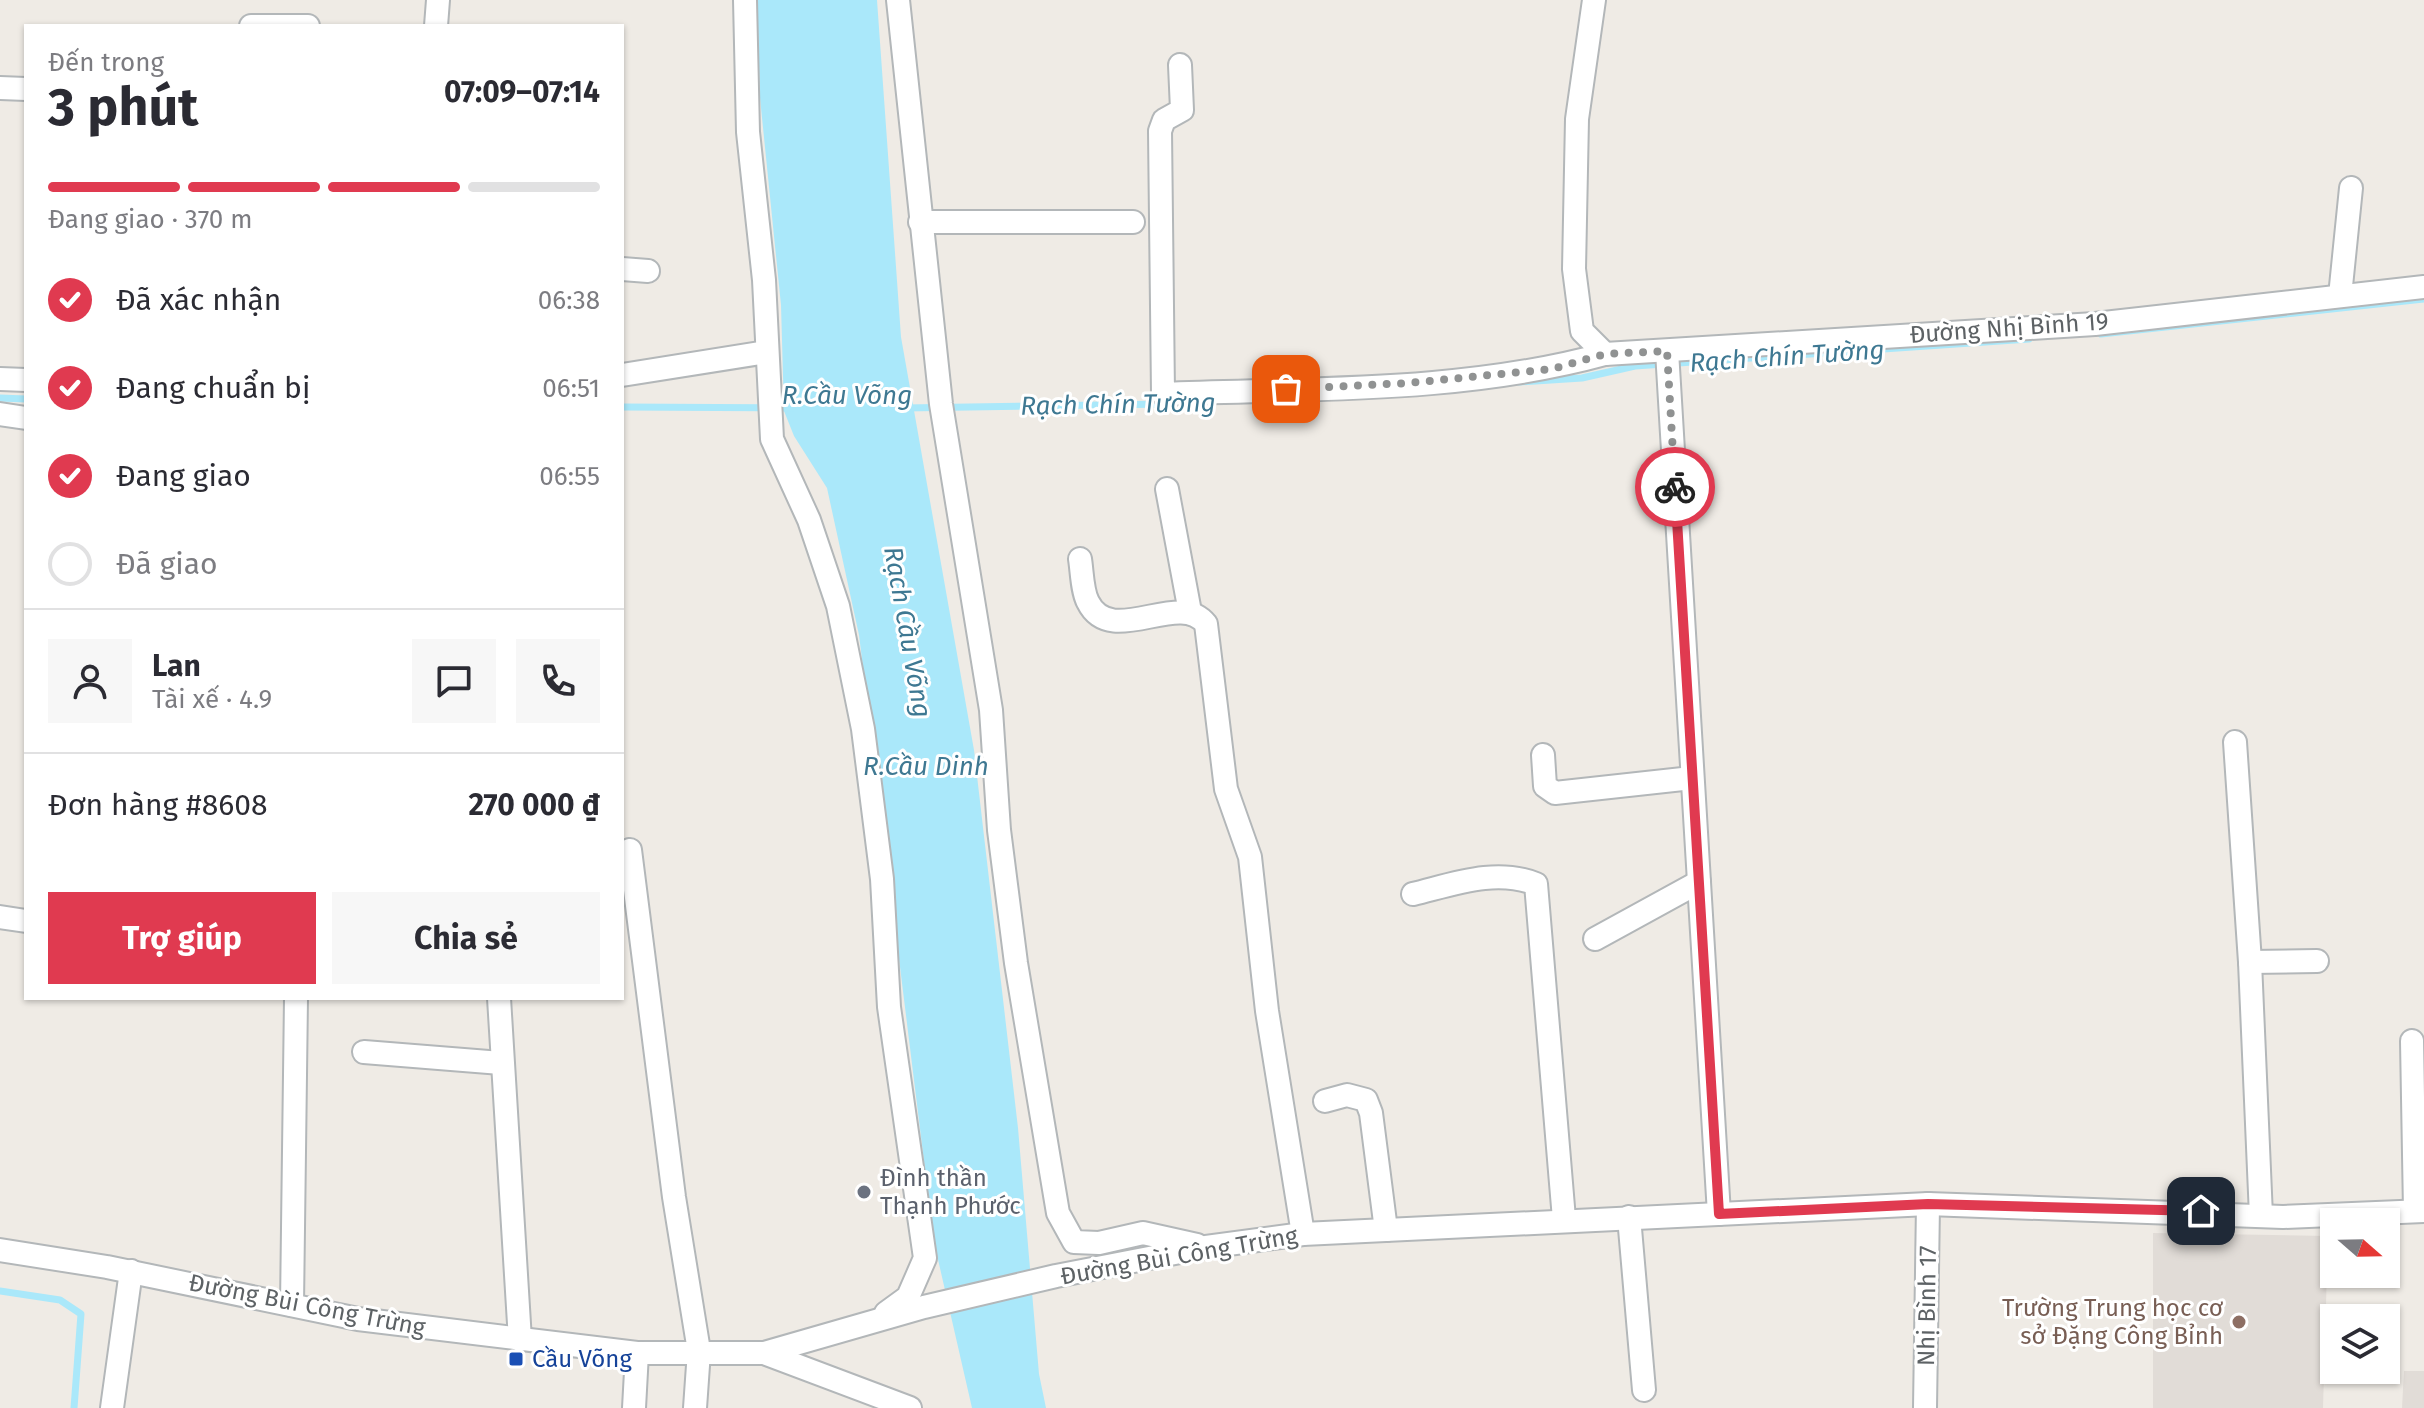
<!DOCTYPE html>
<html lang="vi">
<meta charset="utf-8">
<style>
:root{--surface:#fff;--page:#f7f7f7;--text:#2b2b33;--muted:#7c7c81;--line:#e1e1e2;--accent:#e03a50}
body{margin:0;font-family:"Fira Sans",sans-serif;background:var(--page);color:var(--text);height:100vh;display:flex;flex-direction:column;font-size:30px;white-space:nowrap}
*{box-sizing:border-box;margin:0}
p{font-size:26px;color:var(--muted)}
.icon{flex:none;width:44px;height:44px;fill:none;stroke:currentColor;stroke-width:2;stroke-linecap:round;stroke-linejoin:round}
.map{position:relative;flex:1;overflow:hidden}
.sheet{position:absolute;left:24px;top:24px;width:600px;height:976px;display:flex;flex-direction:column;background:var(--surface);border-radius:0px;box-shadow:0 2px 6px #0004}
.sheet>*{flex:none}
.needle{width:52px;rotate:110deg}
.controls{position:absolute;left:2320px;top:1208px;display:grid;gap:16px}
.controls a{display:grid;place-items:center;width:80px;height:80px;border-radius:0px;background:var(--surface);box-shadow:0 2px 6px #0004;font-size:40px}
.pin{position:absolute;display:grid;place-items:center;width:68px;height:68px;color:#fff;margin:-34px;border-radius:16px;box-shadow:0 4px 12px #0006}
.courier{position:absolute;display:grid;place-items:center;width:80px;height:80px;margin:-40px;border:6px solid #e03a50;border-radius:50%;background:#fff;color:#222;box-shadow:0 2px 10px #0007}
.overview em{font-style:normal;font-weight:700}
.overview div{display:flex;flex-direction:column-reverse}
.overview{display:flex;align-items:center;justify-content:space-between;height:136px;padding:0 24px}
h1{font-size:52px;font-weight:700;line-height:60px}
.bar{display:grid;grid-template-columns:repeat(4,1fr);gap:12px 8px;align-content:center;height:96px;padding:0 24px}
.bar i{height:10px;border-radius:6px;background:var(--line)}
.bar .selected{background:var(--accent)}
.bar p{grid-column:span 4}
.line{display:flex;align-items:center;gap:20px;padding:0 24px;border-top:2px solid var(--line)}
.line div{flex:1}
.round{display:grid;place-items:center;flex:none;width:84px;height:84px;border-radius:0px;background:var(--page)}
ol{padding:0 24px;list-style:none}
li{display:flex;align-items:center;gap:24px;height:88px}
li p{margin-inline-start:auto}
li .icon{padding:8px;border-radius:50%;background:var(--accent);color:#fff;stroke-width:4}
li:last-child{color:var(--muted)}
li i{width:44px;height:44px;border:4px solid var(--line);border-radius:50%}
.button{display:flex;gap:16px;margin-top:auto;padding:16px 24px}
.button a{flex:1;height:92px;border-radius:0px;background:var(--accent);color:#fff;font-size:32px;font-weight:700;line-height:92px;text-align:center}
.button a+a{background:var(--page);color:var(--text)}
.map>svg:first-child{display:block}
.education{fill:#e1dcd7}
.water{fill:#aae8fa}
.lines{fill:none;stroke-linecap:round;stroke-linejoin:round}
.stream{stroke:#aae8fa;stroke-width:7}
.minor-casing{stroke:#b3b7b9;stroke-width:26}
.minor{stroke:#fff;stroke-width:22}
.done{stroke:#909292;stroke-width:8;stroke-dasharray:0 14.4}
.route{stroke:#e03a50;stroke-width:10}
.worship-dot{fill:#6b7280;stroke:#fff;stroke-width:3}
.education-dot{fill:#8d6e63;stroke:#fff;stroke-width:3}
.transit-dot{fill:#1a4fb4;stroke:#fff;stroke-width:3}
.labels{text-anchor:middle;stroke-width:6;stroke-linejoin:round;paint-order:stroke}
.street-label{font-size:24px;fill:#5d6265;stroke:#fff}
.worship-label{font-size:24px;fill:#5b616d;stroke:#fff;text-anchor:start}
.education-label{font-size:24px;fill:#785e54;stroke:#fff;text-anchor:end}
.transit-label{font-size:24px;fill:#164399;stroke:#fff;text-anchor:start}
.water-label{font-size:26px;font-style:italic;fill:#3e7892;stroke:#fff}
</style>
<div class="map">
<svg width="2424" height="1408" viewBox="0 0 2424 1408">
<rect width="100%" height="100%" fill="#efebe5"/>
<g class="education">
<path d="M2153 1233 2328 1236 2323 1408H2153Z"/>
<path d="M2404 1371H2424V1408H2402Z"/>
</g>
<path class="water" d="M757 0H877L901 337 974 750 1018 1128 1039 1374 1046 1408H972L934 1242 859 635 827 488 794 436 784 411 781 305 760 98Z"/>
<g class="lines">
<g class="stream">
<path d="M2101 334 2424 299"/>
<path d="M1519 382 1582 378 1635 366 2029 339"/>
<path d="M0 398 26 399"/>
<path d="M622 407 792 408"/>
<path d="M904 408 1168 404"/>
<path d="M0 1291 60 1300 81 1314 74 1408"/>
</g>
<defs>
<g id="minor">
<path d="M745 0 748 132 764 280 772 439 809 520 838 606 863 729 882 879 889 1007 925 1258 908 1297 886 1313"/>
<path d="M898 0 941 404 991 710 999 830 1016 963 1058 1213 1074 1242 1099 1243 1143 1233 1197 1245"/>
<path d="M1594 0 1577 119 1574 269 1582 331 1605 354"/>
<path d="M251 26H308"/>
<path d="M436 26 438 0"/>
<path d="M1180 65 1182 110 1164 120 1160 131 1163 394C1309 388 1463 393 1605 354L2095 324 2424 287"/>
<path d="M0 88 26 89"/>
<path d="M920 222H1133"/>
<path d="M622 269 648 271"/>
<path d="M2340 296 2351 188"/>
<path d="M1667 351 1719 1214"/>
<path d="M622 375 767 352"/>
<path d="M0 379 26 380"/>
<path d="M0 414 26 418"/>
<path d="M1167 489 1190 612"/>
<path d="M1080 559C1082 571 1082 591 1088 602 1111 649 1179 589 1206 624L1226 789 1250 857 1267 1011 1303 1234"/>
<path d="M2235 742 2250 962 2261 1216"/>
<path d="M1543 755 1545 786 1555 793 1692 778"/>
<path d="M630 850 674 1197 699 1351 695 1408"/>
<path d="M1413 894C1454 884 1496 868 1536 884L1564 1219"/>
<path d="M0 917 26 921"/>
<path d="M1595 939 1699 882"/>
<path d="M2250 962 2317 961"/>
<path d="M499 998 520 1340"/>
<path d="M2412 1041 2415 1211"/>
<path d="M364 1052 501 1063"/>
<path d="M1325 1101 1347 1095 1366 1100 1371 1113 1386 1230"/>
<path d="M1629 1217 1644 1390"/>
<path d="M0 1250 107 1267 358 1319 637 1353H764L924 1307 1056 1276 1206 1247 1303 1234 1928 1204 2283 1217 2424 1211"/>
<path d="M292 1305 296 998"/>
<path d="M764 1353 910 1408"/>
<path d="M112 1408 131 1271"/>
<path d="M634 1408 637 1353"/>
<path d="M1925 1408 1928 1204"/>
</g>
</defs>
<use href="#minor" class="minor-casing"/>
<use href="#minor" class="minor"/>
</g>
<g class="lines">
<path class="done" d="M1286 389 1409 383 1552 369 1605 354 1667 351 1675 487"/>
<path class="route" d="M1675 487 1719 1214 1928 1204 2201 1211"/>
</g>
<circle class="worship-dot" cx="864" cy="1192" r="8"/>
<circle class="education-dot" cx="2239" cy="1322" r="8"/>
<rect class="transit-dot" x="508" y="1351" width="16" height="16" rx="4"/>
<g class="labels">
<g class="street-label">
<text transform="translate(2009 328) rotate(-4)" y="8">Đường Nhị Bình 19</text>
<text transform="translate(1179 1256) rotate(-10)" y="8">Đường Bùi Công Trừng</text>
<text transform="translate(307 1305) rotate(11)" y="8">Đường Bùi Công Trừng</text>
<text transform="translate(1927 1306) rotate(-89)" y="8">Nhị Bình 17</text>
</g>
<g class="worship-label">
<text x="880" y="1186">Đình thần<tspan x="880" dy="28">Thạnh Phước</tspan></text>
</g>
<g class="education-label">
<text x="2223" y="1316">Trường Trung học cơ<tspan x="2223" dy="28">sở Đặng Công Bỉnh</tspan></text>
</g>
<g class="transit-label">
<text x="532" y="1367">Cầu Võng</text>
</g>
<g class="water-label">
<text transform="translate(1787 356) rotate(-4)" y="9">Rạch Chín Tường</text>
<text x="847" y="404">R.Cầu Võng</text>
<text transform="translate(1118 404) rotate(-1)" y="9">Rạch Chín Tường</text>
<text transform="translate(908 632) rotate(80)" y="9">Rạch Cầu Võng</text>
<text x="926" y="775">R.Cầu Dinh</text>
</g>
</g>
</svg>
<div class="controls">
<a><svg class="needle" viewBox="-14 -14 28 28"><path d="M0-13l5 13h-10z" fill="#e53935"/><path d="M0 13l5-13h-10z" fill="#7c7c81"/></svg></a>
<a><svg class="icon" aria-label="layers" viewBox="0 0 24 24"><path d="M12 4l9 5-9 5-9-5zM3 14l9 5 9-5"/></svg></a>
</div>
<div class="pin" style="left:1286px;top:389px;background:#ea580c"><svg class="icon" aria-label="bag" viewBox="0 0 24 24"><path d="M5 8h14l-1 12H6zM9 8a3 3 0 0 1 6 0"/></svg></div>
<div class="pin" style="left:2201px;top:1211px;background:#1f2937"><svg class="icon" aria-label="home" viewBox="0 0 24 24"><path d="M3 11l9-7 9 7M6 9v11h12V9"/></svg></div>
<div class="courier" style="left:1675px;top:487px"><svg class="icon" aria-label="bike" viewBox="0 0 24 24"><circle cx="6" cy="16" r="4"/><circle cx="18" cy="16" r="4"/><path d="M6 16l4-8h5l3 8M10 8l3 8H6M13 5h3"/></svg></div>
<section class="sheet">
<div class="overview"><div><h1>3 phút</h1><p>Đến trong</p></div><em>07:09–07:14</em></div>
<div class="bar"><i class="selected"></i><i class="selected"></i><i class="selected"></i><i></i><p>Đang giao · 370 m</p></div>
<ol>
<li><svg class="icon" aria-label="check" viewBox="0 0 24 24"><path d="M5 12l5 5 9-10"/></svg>Đã xác nhận<p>06:38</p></li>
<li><svg class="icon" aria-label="check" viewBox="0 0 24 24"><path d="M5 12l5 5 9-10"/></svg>Đang chuẩn bị<p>06:51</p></li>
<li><svg class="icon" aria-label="check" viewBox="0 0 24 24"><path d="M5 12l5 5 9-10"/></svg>Đang giao<p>06:55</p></li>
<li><i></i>Đã giao</li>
</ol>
<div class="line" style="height:144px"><a class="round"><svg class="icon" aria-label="person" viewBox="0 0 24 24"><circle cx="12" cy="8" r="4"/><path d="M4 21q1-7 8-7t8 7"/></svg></a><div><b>Lan</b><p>Tài xế · 4.9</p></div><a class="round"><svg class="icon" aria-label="chat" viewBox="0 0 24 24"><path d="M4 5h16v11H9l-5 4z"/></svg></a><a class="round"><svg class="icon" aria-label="phone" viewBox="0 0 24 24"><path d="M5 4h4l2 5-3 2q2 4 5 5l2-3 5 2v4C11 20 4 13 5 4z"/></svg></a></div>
<div class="line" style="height:104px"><div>Đơn hàng #8608</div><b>270 000 ₫</b></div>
<div class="button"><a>Trợ giúp</a><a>Chia sẻ</a></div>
</section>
</div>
